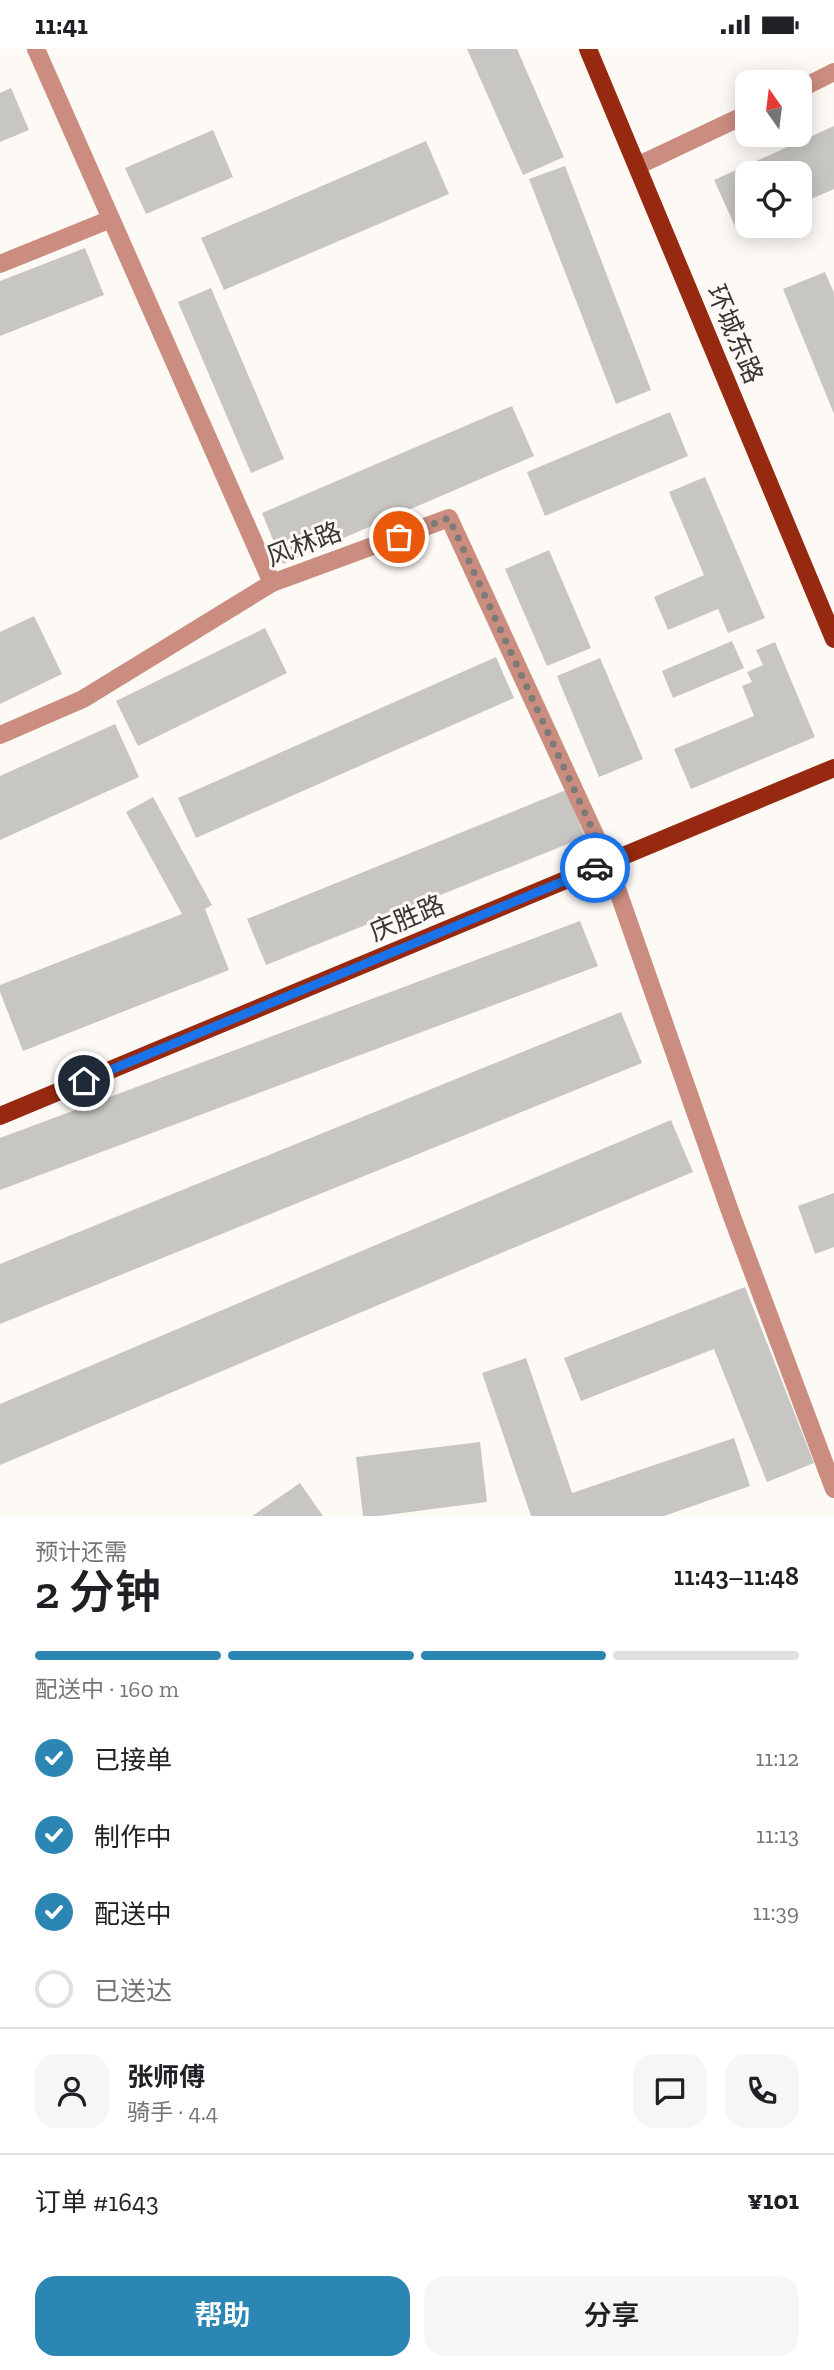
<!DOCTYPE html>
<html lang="zh">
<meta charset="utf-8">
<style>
:root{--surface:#fff;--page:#f6f6f6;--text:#202124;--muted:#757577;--line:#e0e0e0;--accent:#2b86b3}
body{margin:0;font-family:"Zilla Slab","Noto Sans SC",serif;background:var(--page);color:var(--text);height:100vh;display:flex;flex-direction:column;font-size:26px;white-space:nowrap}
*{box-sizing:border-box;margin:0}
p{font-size:23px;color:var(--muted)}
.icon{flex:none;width:38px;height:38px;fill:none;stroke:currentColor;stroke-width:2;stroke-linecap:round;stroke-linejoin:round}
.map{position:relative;height:1467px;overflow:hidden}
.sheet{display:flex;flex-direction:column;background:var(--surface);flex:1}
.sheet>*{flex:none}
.needle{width:46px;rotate:346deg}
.buttons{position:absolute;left:735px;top:21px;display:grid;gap:14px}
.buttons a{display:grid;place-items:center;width:77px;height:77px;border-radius:14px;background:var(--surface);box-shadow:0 4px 18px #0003;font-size:35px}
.pin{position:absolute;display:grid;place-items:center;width:60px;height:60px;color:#fff;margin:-30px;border:4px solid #fff;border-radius:50%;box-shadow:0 2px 7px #0007}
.courier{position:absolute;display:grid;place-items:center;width:70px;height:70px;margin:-35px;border:5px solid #1a73e8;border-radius:50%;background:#fff;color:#222;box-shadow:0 2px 9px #0007}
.overview em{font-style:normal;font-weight:600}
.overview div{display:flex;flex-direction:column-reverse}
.overview{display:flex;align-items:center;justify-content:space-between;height:119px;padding:0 35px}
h1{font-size:46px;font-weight:600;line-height:52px}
.bar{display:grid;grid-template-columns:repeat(4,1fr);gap:10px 7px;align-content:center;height:84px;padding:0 35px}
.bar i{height:9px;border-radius:5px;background:var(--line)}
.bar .selected{background:var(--accent)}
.bar p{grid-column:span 4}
.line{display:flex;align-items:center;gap:18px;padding:0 35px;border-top:2px solid var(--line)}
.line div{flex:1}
.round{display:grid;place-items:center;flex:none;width:74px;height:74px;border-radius:21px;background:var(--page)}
ol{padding:0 35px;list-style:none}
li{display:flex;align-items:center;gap:21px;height:77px}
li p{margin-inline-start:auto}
li .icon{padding:7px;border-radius:50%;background:var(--accent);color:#fff;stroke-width:4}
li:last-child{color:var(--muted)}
li i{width:38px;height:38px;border:4px solid var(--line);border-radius:50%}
.primary-button{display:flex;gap:14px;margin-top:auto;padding:14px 35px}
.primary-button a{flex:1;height:80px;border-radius:21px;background:var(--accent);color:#fff;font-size:28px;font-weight:600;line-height:80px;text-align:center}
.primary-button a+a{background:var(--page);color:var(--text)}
.status{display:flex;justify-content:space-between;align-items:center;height:49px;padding:0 35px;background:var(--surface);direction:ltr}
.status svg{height:19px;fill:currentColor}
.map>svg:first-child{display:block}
.building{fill:#c7c6c2}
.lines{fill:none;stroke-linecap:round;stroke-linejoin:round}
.minor{stroke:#cb8d7f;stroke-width:18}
.major{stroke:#96290f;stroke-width:18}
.done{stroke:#7c7b78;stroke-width:7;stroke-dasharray:0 12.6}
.route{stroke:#1a73e8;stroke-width:9}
.labels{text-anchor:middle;stroke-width:6;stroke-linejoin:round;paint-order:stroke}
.street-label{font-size:26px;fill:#373634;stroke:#fdfaf6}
</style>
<div class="status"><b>11:41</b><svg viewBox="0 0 49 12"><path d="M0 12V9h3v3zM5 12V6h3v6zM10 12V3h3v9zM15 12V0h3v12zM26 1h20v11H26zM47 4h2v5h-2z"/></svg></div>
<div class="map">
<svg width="834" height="1467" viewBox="0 0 834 1467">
<rect width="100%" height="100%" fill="#fdfaf6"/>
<g class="building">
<path d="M467 0H517L564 108 523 126Z"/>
<path d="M11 39 29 81 0 93V44Z"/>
<path d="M834 77V140L800 155V124H747V177H753L738 184 714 131Z"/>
<path d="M213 81 233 128 146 165 125 119Z"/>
<path d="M426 92 449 145 224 241 201 189Z"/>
<path d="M565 117 651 341 616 355 529 130Z"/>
<path d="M85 199 104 246 0 287V232Z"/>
<path d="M825 223 834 244V365L783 240Z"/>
<path d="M211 239 284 410 251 424 178 253Z"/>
<path d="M512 357 534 407 283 515 262 464Z"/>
<path d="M670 363 688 407 545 467 527 423Z"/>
<path d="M705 428 765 569 728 584 718 560 668 581 654 548 704 526 669 443Z"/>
<path d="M549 501 591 599 547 617 505 520Z"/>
<path d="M34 567 62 625 0 655V583Z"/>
<path d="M265 579 287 624 138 697 116 652Z"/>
<path d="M732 592 744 619 673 649 662 622Z"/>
<path d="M775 593 815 688 691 740 674 700 754 667 742 637 752 633 747 623 763 616 756 601Z"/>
<path d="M496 608 514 649 196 789 178 749Z"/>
<path d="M600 609 643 710 599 728 557 627Z"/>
<path d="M115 675 139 728 0 791V727Z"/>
<path d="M566 741 585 788 266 916 247 870Z"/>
<path d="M153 748 212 856 205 860 229 921 23 1002 0 943V936L182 865 126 763Z"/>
<path d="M580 872 598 917 0 1141V1089Z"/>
<path d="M621 963 642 1014 0 1275V1215Z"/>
<path d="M671 1071 693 1123 0 1416V1355Z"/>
<path d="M834 1144V1198L815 1205 798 1157Z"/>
<path d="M745 1238 814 1414 767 1433 714 1300 581 1352 564 1309Z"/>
<path d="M526 1309 572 1444 734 1389 750 1437 664 1467H531L482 1324Z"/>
<path d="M480 1393 487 1453 379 1467H363L356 1408Z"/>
<path d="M300 1434 323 1467H252Z"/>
</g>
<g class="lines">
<g class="minor">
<path d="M36 0 272 534"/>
<path d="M800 40 834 23"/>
<path d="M637 117 747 65"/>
<path d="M0 215 111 170"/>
<path d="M0 686 83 650 272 534 449 469 608 814 731 1165 834 1440"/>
</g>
<g class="major">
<path d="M588 0 834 590"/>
<path d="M0 1067 834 719"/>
</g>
</g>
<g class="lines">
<path class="done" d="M399 488 449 469 608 814 595 819"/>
<path class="route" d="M84 1032 595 819"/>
</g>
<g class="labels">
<g class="street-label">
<text transform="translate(735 285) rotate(67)" y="9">环城东路</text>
<text transform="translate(304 495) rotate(-21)" y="9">风林路</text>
<text transform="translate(407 869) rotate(-23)" y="9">庆胜路</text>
</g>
</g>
</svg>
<div class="buttons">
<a><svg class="needle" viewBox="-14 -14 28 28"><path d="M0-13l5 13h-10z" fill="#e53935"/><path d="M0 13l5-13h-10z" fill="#757577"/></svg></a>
<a><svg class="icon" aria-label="locate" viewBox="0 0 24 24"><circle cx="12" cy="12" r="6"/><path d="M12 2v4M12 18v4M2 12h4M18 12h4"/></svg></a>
</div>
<div class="pin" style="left:399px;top:488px;background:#ea580c"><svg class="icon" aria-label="bag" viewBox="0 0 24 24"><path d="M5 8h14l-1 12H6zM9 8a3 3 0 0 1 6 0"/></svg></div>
<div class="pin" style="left:84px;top:1032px;background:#1f2937"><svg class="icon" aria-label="home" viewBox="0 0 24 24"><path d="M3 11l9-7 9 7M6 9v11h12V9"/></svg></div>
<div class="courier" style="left:595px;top:819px"><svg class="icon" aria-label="car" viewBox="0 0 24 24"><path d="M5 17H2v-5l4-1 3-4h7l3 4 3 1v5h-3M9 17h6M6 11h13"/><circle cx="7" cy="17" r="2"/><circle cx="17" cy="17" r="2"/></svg></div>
</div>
<section class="sheet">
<div class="overview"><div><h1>2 分钟</h1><p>预计还需</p></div><em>11:43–11:48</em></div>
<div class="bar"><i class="selected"></i><i class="selected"></i><i class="selected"></i><i></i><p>配送中 · 160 m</p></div>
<ol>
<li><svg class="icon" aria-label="check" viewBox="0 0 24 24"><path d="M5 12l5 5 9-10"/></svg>已接单<p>11:12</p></li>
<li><svg class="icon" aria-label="check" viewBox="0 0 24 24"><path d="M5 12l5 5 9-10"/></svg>制作中<p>11:13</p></li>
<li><svg class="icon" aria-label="check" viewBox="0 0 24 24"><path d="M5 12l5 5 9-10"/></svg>配送中<p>11:39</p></li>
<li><i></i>已送达</li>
</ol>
<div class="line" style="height:126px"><a class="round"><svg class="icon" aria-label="person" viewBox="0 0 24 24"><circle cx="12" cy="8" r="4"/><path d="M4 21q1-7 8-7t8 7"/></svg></a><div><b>张师傅</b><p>骑手 · 4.4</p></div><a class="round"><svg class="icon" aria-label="chat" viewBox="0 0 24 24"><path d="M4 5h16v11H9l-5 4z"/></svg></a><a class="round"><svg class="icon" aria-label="phone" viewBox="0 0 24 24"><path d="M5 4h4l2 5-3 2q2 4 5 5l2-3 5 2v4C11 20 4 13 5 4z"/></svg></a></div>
<div class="line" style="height:91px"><div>订单 #1643</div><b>¥101</b></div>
<div class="primary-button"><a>帮助</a><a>分享</a></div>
</section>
